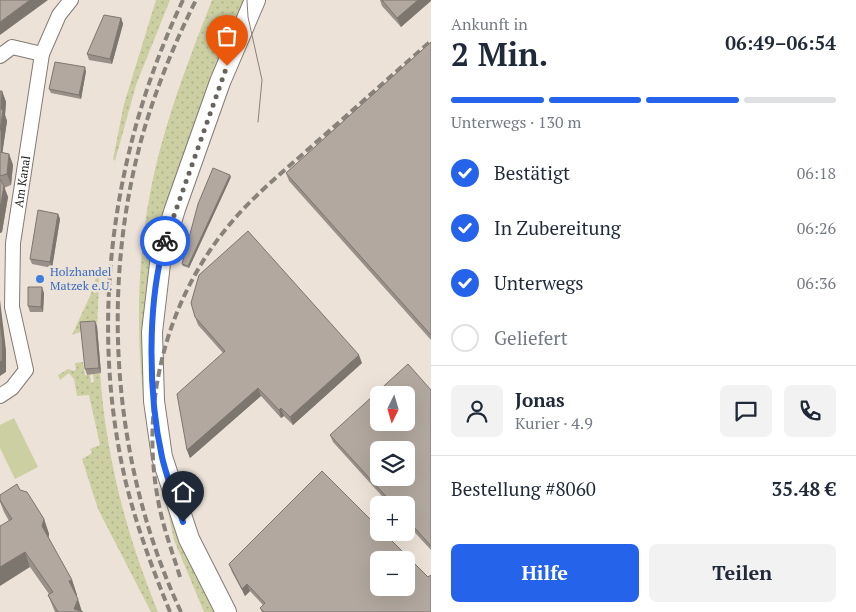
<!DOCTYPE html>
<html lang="de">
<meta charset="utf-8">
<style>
:root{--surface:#fff;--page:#f2f2f3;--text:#1f2937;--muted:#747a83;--line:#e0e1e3;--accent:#2563eb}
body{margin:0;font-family:"PT Serif",serif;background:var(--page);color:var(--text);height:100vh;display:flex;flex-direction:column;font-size:19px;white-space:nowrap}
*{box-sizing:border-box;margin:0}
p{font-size:16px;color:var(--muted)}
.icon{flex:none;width:28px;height:28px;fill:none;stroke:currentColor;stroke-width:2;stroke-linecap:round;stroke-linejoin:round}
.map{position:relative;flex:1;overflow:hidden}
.drawer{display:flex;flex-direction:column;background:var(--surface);width:425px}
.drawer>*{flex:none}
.needle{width:32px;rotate:185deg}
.buttons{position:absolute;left:370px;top:386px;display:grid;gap:10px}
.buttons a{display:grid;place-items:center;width:45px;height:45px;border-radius:8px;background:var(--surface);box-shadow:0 5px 20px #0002;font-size:25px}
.pin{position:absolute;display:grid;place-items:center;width:42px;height:42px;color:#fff;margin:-51px -21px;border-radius:50% 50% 50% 0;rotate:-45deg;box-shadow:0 0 5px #0007}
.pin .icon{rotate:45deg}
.courier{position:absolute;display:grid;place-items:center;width:50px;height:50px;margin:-25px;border:4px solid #2563eb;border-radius:50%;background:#fff;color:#222;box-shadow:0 1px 6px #0007}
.head em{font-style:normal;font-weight:700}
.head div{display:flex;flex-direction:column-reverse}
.head{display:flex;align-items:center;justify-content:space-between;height:85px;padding:0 20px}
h1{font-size:32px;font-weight:700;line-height:38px}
.bar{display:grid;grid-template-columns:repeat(4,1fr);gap:8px 5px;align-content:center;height:60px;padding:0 20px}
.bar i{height:6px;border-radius:4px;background:var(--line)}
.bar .active{background:var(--accent)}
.bar p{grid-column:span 4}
.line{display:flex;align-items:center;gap:12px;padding:0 20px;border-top:1px solid var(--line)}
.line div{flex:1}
.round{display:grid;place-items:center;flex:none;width:52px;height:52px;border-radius:8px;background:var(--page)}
ol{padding:0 20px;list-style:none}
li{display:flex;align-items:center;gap:15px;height:55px}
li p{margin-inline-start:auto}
li .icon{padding:5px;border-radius:50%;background:var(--accent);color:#fff;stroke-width:4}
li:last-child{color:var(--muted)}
li i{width:28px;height:28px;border:2px solid var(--line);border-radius:50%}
.primary-button{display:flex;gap:10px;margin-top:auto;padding:10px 20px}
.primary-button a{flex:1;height:58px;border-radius:8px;background:var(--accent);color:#fff;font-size:20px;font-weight:700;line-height:58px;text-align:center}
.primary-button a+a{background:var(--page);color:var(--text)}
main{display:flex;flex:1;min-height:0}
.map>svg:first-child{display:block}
.grass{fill:url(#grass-dots)}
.park{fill:#cccfa2}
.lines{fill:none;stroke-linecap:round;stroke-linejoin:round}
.street-casing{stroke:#847b73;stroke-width:16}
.secondary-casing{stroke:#847b73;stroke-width:22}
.street{stroke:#fff;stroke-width:14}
.secondary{stroke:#fff;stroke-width:20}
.tram{stroke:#89827b;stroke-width:1}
.rail{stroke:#89827b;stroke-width:4;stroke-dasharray:8 4;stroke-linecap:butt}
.wall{fill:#999089}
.shaded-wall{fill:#7d766f}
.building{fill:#b2a89f;stroke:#7d766f;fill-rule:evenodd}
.done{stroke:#69635d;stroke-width:5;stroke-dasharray:0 9}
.route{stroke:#2563eb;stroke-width:6}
.shop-dot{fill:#3f7fe0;stroke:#ece2d8;stroke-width:2}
.labels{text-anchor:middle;stroke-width:5;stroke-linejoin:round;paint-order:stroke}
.street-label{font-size:12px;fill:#221e1b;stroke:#ece2d8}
.shop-label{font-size:12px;fill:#366cbe;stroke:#ece2d8;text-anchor:start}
</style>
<main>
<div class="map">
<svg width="431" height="612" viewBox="0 0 431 612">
<defs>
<pattern id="grass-dots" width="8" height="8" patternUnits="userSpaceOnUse" patternTransform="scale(1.25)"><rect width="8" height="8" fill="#cccfa2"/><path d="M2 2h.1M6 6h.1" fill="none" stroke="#afb18b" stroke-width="1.8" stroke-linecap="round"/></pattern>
</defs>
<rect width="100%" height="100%" fill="#ece2d8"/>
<g class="grass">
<path d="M156 0H170L136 85 115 161 113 159 124 104Z"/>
<path d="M212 0H243L244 4 172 192 148 418 146 419C133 324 137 225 165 132 178 87 195 44 212 0Z"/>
<path d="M100 265 97 326 72 335 90 296Z"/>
<path d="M83 362 85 375H90L91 383 94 382 93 374 100 373C106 456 126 535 158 612H151L98 509 82 459 92 453 90 449 100 445 89 395 77 396 74 379 69 373 60 380 58 375 68 369 74 371 76 369 75 363Z"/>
<path d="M165 498 216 612H204L174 540Z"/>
</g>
<path class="park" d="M14 418 38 467 15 479 0 448V425Z"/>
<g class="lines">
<defs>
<g id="street">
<path d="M0 56 12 47 42 54"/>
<path id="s1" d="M0 396 12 388 26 370 12 307 13 243 42 54 59 15 71 0"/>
</g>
<path id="secondary" d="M226 612 189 539 162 457 154 401 152 332 161 255 175 209 220 82 255 0"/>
</defs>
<use href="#street" class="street-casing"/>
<use href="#secondary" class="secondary-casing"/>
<use href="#street" class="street"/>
<use href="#secondary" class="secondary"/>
<path class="tram" d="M247 0 248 17 262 80 258 122"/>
<g class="rail">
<path d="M180 577C173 554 164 530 159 505 139 407 165 301 230 224 254 195 284 171 312 146 352 111 391 76 431 41"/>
<path d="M170 612C153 570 137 528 126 483 88 322 112 149 183 0"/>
<path d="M181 612C112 465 99 286 144 130 157 86 175 42 196 0"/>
</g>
</g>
<g class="wall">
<path d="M380 0H431L401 27 382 6Z"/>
<path d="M121 18 123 24 112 64 89 60 87 54Z"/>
<path d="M431 42V340L289 181 286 173Z"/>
<path d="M86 71 81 99 51 93 49 89Z"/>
<path d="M0 91H2L6 102 5 115 7 121 2 153 9 154 13 165 11 185 4 188 8 197 2 232 0 233Z"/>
<path d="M231 177 189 268 183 266 182 264Z"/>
<path d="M58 214 60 219 52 268 32 264 30 259Z"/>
<path d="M44 293 43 312H30L28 306Z"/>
<path d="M195 317 362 363 293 425 284 416 281 418 261 396 190 458 187 450 223 353 198 325Z"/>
<path d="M97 326 101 373 87 375 85 369Z"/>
<path d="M431 390V550L406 523V505H390L333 442 330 435Z"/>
<path d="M20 490 44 519 49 534 48 538 72 580 77 595 76 596 82 612H83H55L48 595 49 594 30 567 9 521 4 512 0 502V495Z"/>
<path d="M229 564 431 612H262L260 608 263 605 250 591 245 596 232 572Z"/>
</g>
<g class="shaded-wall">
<path d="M30 0H48L0 35V22Z"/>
<path d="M418 0H431V1L401 27 397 18Z"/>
<path d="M121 18 123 24 112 64 110 59Z"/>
<path d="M85 67 86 71 81 99 79 95Z"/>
<path d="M2 91 6 102 5 115 7 121 1 163V109Z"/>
<path d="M9 154 13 165 11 185 7 174Z"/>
<path d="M230 175 231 177 189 268 188 266Z"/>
<path d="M4 186 8 197 2 232 0 233V209Z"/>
<path d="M58 214 60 219 52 268 50 262Z"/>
<path d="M42 287 44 293 43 312 41 307Z"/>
<path d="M0 300 6 350V372L0 376Z"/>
<path d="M95 321 97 326 101 373 99 368Z"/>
<path d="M359 355 362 363 293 425 290 417Z"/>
<path d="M258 388 261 396 190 458 187 450Z"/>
<path d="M281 408 284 416 281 418 279 410Z"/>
<path d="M44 519 49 534 48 541 42 526Z"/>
<path d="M25 552 30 567 0 586V567Z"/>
<path d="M72 580 77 595 75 597 69 581Z"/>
<path d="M247 584 250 591 245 596 242 589Z"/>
<path d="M78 599 82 612 74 609Z"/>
</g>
<g class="building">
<path d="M0 0H30L0 22Z"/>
<path d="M382 0H418L397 18Z"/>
<path d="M104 15 121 18 110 59 87 54Z"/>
<path d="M431 42V335L286 173Z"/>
<path d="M55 62 85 67 79 95 49 89Z"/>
<path d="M0 91H2L1 109 3 110 0 131Z"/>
<path d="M0 152 9 154 7 174 0 176Z"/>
<path d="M213 168 230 175 188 266 182 264 198 204Z"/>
<path d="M0 179 4 186 0 209Z"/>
<path d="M38 210 58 214 50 262 30 259Z"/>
<path d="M248 231 359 355 290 417 281 408 279 410 258 388 187 450 177 394 225 351 195 317 191 303 199 275Z"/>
<path d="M28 287H42L41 307 28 306Z"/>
<path d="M0 320 2 338V361L0 362Z"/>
<path d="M95 321 99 368 85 369 80 322Z"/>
<path d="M408 364 431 390V546L406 518V505H394L330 435ZM379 395H406V422H379ZM379 450H406V478H379Z"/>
<path d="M322 471 379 528V532H383L428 577 431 575V612H264L260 608 265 603 247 584 242 589 229 564ZM379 560H406V588H379Z"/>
<path d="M17 484 20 490 27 492 44 519 42 526 72 580 69 581 78 599 74 609 83 612H58L48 595 53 592 25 552 0 567V526L12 519 0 500V495Z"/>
</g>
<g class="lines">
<path class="done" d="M165 241 227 66"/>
<path class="route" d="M165 241C147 303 148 394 162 457 167 479 176 501 183 522"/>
</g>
<circle class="shop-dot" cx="40" cy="279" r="5"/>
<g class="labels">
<g class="street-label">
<text dy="4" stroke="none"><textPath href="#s1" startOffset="228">Am Kanal</textPath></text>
</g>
<g class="shop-label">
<text x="50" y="276">Holzhandel<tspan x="50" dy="14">Matzek e.U.</tspan></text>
</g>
</g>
</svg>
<div class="buttons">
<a><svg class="needle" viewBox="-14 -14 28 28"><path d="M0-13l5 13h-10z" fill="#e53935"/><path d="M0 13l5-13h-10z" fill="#747a83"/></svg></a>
<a><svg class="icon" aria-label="layers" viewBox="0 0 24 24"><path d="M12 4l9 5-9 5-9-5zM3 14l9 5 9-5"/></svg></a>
<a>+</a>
<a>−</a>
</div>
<div class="pin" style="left:227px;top:66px;background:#ea580c"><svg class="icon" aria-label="bag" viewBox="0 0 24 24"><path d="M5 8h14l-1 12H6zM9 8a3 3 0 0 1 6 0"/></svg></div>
<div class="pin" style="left:183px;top:522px;background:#1f2937"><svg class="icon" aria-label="home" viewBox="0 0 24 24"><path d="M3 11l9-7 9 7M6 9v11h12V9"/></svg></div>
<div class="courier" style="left:165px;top:241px"><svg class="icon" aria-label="bike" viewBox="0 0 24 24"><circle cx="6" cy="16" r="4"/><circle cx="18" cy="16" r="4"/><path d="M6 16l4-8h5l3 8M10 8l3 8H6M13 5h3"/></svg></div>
</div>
<section class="drawer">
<div class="head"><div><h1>2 Min.</h1><p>Ankunft in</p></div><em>06:49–06:54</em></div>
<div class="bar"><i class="active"></i><i class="active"></i><i class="active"></i><i></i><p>Unterwegs · 130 m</p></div>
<ol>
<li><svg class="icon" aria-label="check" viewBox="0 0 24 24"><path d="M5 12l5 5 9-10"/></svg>Bestätigt<p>06:18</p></li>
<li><svg class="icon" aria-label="check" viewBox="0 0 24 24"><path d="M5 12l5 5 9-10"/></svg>In Zubereitung<p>06:26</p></li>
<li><svg class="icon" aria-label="check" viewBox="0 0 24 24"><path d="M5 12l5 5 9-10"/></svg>Unterwegs<p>06:36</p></li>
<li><i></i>Geliefert</li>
</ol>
<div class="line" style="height:90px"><a class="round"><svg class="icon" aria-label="person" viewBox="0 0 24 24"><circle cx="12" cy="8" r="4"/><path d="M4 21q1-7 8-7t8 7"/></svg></a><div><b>Jonas</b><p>Kurier · 4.9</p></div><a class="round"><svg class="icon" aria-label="chat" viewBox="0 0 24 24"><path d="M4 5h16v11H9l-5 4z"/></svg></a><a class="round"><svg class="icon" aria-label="phone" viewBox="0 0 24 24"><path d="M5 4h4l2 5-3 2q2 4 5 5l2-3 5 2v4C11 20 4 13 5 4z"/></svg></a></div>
<div class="line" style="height:65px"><div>Bestellung #8060</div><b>35.48 €</b></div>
<div class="primary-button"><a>Hilfe</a><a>Teilen</a></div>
</section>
</main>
